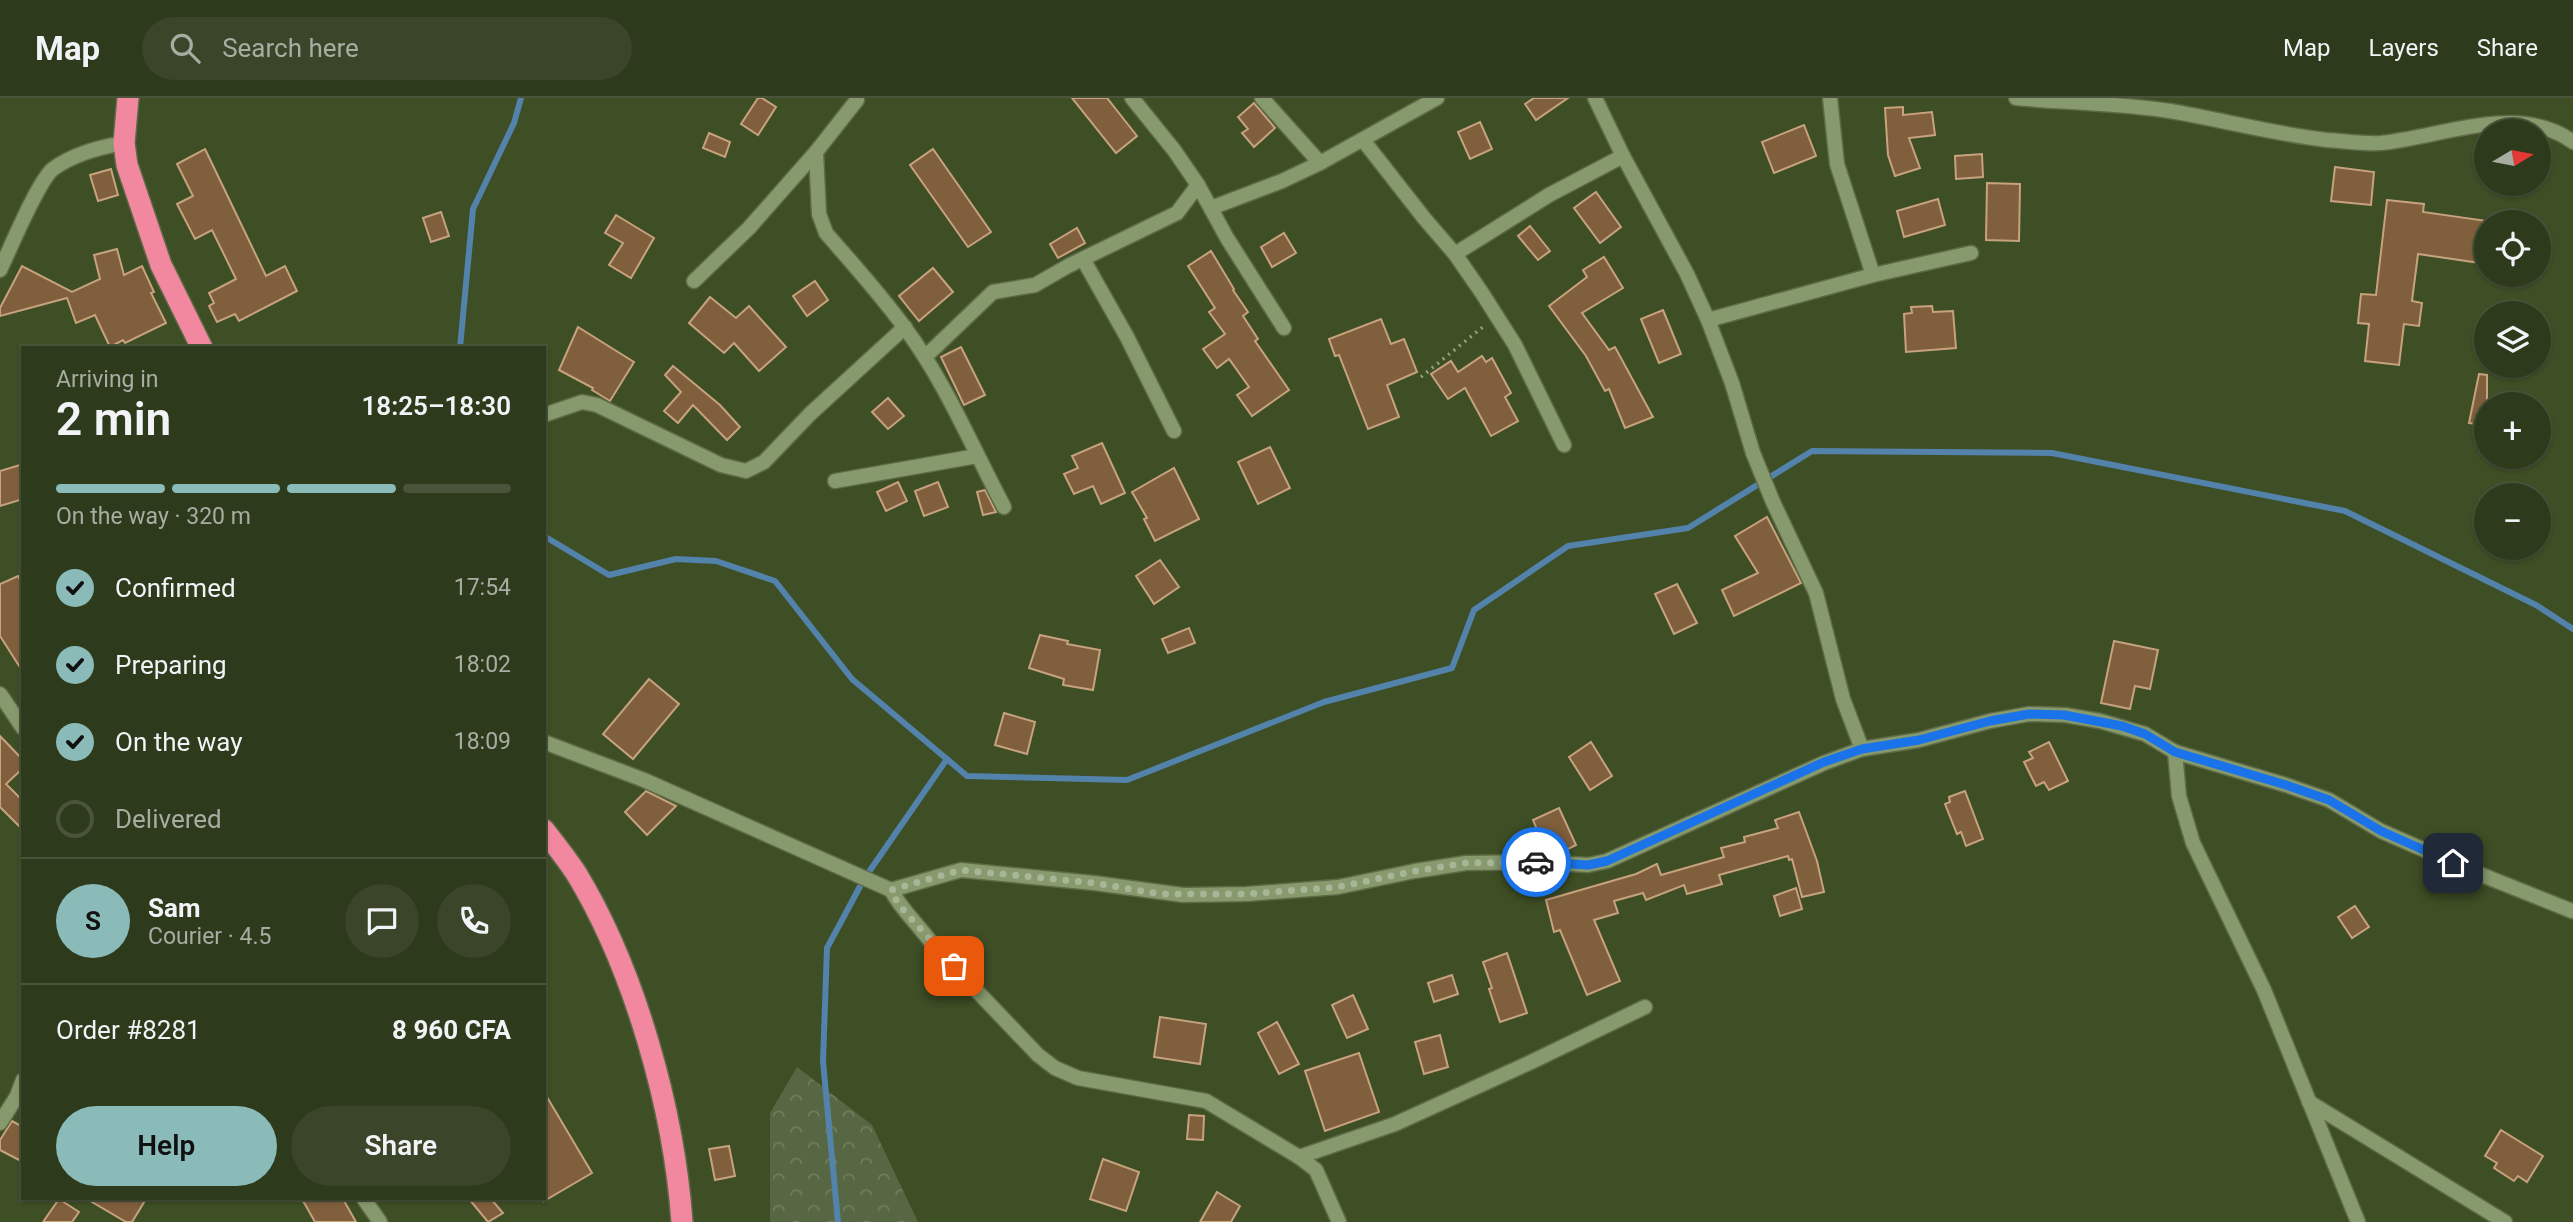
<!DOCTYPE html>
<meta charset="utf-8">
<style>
:root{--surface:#2e3a1c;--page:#3a4529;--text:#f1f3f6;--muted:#a7ada3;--line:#49543b;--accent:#8bbbb9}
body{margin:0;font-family:Roboto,sans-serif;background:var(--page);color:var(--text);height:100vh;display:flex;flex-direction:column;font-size:26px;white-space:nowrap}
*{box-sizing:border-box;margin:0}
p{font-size:23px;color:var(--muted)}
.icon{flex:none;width:38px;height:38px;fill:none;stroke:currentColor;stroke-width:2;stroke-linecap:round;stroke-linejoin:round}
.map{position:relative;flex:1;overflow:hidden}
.panel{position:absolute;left:21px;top:248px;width:525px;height:854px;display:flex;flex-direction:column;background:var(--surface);border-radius:0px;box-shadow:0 2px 5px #0004,0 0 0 2px var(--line)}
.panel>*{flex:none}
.needle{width:46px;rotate:80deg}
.controls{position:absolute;left:2474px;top:21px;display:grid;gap:14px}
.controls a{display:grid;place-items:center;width:77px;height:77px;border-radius:50%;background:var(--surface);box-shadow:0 2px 5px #0004,0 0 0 2px var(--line);font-size:35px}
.pin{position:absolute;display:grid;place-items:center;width:60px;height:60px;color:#fff;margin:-30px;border-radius:14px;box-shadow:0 4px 10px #0006}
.courier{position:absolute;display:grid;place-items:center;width:70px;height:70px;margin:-35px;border:5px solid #1a73e8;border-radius:50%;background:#fff;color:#222;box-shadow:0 2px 9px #0007}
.overview em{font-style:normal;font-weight:600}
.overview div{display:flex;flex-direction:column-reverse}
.overview{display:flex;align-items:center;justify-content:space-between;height:119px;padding:0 35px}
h1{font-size:46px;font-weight:600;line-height:52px}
.bar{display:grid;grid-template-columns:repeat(4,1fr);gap:10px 7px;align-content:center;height:84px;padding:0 35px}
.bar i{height:9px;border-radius:5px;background:var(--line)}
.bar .active{background:var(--accent)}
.bar p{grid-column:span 4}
.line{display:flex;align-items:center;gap:18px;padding:0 35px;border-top:2px solid var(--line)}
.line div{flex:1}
.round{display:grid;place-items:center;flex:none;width:74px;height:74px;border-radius:37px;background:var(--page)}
ol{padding:0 35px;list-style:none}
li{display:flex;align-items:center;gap:21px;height:77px}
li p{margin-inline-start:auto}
li .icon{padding:7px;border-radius:50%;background:var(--accent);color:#111;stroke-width:4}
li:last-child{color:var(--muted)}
li i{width:38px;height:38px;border:4px solid var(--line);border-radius:50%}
.cta{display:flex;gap:14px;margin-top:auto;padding:14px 35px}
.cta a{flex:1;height:80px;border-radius:42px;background:var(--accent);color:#111;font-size:28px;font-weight:600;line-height:80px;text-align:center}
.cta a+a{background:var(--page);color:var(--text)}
header{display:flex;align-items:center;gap:42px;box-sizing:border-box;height:98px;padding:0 35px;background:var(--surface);border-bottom:2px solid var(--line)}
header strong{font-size:33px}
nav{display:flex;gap:38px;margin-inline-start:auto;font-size:24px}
.search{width:490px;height:63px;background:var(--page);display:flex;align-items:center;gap:18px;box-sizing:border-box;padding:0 24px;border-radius:38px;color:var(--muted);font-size:26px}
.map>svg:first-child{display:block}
.forest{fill:url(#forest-crowns)}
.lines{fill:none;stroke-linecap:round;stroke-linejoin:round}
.stream{stroke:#5382ab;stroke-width:6}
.building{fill:#805f3c;stroke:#c7a27e;stroke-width:2}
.street-casing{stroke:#5e6a46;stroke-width:17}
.highway-casing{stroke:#5e6a46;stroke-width:24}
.path{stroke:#94a182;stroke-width:3.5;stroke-dasharray:2 5;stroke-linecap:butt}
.street{stroke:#879a6d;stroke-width:14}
.highway{stroke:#f288a0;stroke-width:21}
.done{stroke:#a9b597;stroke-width:7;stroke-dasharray:0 12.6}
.route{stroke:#1a73e8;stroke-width:9}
</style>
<header>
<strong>Map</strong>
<div class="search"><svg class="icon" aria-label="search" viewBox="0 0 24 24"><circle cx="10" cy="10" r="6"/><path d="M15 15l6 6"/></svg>Search here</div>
<nav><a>Map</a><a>Layers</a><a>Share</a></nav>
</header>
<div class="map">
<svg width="2573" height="1124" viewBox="0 0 2573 1124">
<defs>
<pattern id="forest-crowns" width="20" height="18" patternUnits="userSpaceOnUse" patternTransform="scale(1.75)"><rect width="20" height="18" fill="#586743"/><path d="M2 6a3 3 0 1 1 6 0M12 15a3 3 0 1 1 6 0" fill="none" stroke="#707d5d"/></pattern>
</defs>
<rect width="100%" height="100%" fill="#3e4e25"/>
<path class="forest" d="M797 969 872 1027 918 1124H770V1015Z"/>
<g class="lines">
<g class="stream">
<path d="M460 250 473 111 514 25 521 0"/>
<path d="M544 438 609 477 676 461 716 463 775 483 852 581 967 678 1127 682 1324 604 1452 570 1474 512 1568 448 1688 430 1812 353 2052 355 2345 413 2536 507 2573 531"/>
<path d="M838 1124 823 963 827 850 864 781 947 661"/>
</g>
</g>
<g class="building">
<path d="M758 0H762L776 9 758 37 741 26Z"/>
<path d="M1072 0H1107L1137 38 1116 55Z"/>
<path d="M1534 0H1568L1536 22 1525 6Z"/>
<path d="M1254 5 1275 30 1254 49 1242 35 1248 31 1238 19Z"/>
<path d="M1903 9V17L1932 14 1935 37 1909 40 1920 70 1895 78 1888 57 1885 10Z"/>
<path d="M1480 24 1492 51 1470 61 1458 34Z"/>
<path d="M1804 27 1816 58 1774 75 1762 44Z"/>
<path d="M709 35 730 44 725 59 703 50Z"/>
<path d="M205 51 266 178 285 168 297 193 239 223 235 216 217 224 209 208 214 205 209 195 236 181 212 132 195 141 177 106 193 98 177 66Z"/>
<path d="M933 51 991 134 968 149 910 67Z"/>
<path d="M1982 56 1983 79 1956 81 1955 58Z"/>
<path d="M2335 69 2374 74 2371 107 2331 103Z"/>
<path d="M111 71 118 97 98 103 90 77Z"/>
<path d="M1987 85 2020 86 2019 143 1986 142Z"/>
<path d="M1596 94 1621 129 1600 145 1574 110Z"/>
<path d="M1938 101 1945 127 1904 139 1897 113Z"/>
<path d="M2387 102 2424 106 2423 114 2487 123V166L2418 156 2412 203 2422 205 2419 228 2404 226 2399 267 2365 263 2369 226 2358 225 2361 196 2376 197Z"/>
<path d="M441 114 449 138 431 144 423 120Z"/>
<path d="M616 117 654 140 631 180 609 167 623 145 605 135Z"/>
<path d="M1530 128 1550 153 1538 162 1518 138Z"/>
<path d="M1077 130 1085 145 1058 160 1050 146Z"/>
<path d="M1284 135 1296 155 1272 169 1261 149Z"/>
<path d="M117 151 124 177 142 168 154 194 151 195 166 225 125 245 123 242 110 249 95 217 76 225 67 200 0 218V210L22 168 72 194 100 181 94 157Z"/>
<path d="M1211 153 1234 191 1233 192 1248 214 1243 218 1258 241 1255 243 1289 292 1252 318 1237 297 1249 289 1229 261 1217 270 1203 251 1225 236 1209 214 1215 210 1188 168Z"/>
<path d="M1604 159 1623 190 1582 215 1609 252 1615 249 1653 319 1625 330 1609 291 1605 293 1586 258 1549 208 1587 179 1583 172Z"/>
<path d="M933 170 953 194 919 223 899 198Z"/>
<path d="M815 183 828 202 807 218 793 198Z"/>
<path d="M710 199 736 220 749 208 786 249 759 273 734 245 724 255 689 225Z"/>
<path d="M1932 208 1933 214 1953 213 1956 250 1906 254 1904 216 1912 215 1911 209Z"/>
<path d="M1663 212 1681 256 1659 265 1641 221Z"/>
<path d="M1381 221 1391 246 1404 241 1417 274 1387 287 1399 319 1368 331 1339 257 1335 258 1329 241Z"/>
<path d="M578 229 634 264 610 303 592 292 593 290 559 272Z"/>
<path d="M961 249 985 297 964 307 941 259Z"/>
<path d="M1482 258 1486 264 1492 260 1511 295 1505 299 1518 323 1491 338 1465 290 1448 301 1431 276 1451 263 1458 274Z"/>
<path d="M673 268 720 307 740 329 727 342 693 307 678 325 664 313 681 294 665 277Z"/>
<path d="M2479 276 2487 277V328L2469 325Z"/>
<path d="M888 300 904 318 888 331 872 314Z"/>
<path d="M1102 345 1125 395 1101 406 1093 388 1074 396 1064 376 1078 370 1072 358Z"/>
<path d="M1270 349 1290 390 1258 406 1238 364Z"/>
<path d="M23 366V401L0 408V373Z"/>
<path d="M1174 370 1199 421 1155 443 1144 421 1147 420 1132 394Z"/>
<path d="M898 384 907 403 886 413 877 394Z"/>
<path d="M938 384 948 409 924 418 915 393Z"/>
<path d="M985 392 996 414 983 417 977 394Z"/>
<path d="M1767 419 1801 485 1734 518 1722 492 1758 475 1735 438Z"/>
<path d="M1160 462 1179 489 1154 506 1136 478Z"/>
<path d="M18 478 23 487V574L0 538V486Z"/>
<path d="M1677 486 1697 525 1674 536 1655 496Z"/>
<path d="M1189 530 1195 545 1168 555 1162 541Z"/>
<path d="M1040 537 1068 543 1067 546 1100 552 1093 592 1063 587 1064 581 1029 570Z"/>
<path d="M2114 543 2158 552 2150 591 2135 588 2130 611 2101 605Z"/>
<path d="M649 581 679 606 633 661 603 636Z"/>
<path d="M1004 615 1035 624 1027 656 995 647Z"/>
<path d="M0 638 23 662V670L6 686 23 703V732L0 709Z"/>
<path d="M1591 644 1612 678 1590 692 1569 659Z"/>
<path d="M2049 644 2068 683 2049 692 2044 684 2036 688 2024 664 2033 660 2029 654Z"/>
<path d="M646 693 676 708 647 737 625 714Z"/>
<path d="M1965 693 1983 741 1966 748 1961 734 1957 736 1945 706 1950 704 1949 699Z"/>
<path d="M1559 710 1576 747 1562 754 1547 755 1533 722Z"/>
<path d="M1799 714 1817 763 1824 794 1802 799 1792 761 1789 762 1788 758 1719 777 1722 786 1687 796 1684 787 1646 802 1643 795 1614 803 1618 815 1594 822 1620 883 1587 897 1560 832 1554 834 1546 802 1636 776 1657 766 1661 777 1724 759 1721 750 1745 744 1744 739 1778 730 1775 722Z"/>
<path d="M1796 790 1802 811 1780 818 1774 798Z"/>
<path d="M2355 808 2369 829 2352 840 2338 819Z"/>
<path d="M1507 855 1527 915 1500 924 1489 891 1492 890 1483 864Z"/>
<path d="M1452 877 1458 896 1434 904 1428 885Z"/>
<path d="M1353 897 1368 931 1347 940 1332 907Z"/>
<path d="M1160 919 1206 926 1200 966 1154 959Z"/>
<path d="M1277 924 1299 966 1279 976 1258 935Z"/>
<path d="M1440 937 1448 969 1424 976 1415 944Z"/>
<path d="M1359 955 1379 1014 1325 1033 1305 973Z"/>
<path d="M544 994 592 1075 544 1103Z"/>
<path d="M1189 1017 1204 1018 1203 1042 1187 1041Z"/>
<path d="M12 1023 23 1029V1064L0 1052V1042Z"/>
<path d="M2501 1032 2543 1058 2527 1084 2518 1078 2514 1083 2494 1070 2497 1065 2485 1058Z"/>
<path d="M729 1048 735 1078 715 1082 709 1051Z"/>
<path d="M1103 1061 1139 1074 1126 1113 1090 1101Z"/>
<path d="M1217 1094 1240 1108 1231 1124H1200Z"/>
<path d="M59 1101 79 1114 72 1124H43Z"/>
<path d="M87 1101H146L132 1124H126Z"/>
<path d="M302 1101H343L356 1124H315Z"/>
<path d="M469 1101H491L503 1115 488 1124Z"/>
</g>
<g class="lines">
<defs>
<g id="street">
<path d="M1132 0 1174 52 1198 87 1227 140 1284 230"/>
<path d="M1262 0 1320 65"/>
<path d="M1595 0 1623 58 1687 176 1708 222 1732 285 1753 355 1773 404 1816 495 1843 601 1862 651"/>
<path d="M1830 0 1837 66 1873 177"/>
<path d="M2016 0C2067 5 2119 5 2170 13 2223 22 2274 36 2327 42 2345 43 2363 46 2381 45 2441 39 2519 4 2573 44"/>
<path d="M1363 42 1424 120 1455 156 1482 195 1515 247 1564 347"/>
<path d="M816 54 819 116 826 135C853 166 881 197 905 230 946 285 972 349 1004 409"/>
<path d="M1211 110 1282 83 1320 65 1437 0"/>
<path d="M1455 156 1549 97 1623 58"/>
<path d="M1083 161 1127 239 1174 333"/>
<path d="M0 172C10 151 38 83 53 71 73 56 100 49 124 45"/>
<path d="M694 183 749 130 816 54 857 2"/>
<path d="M1708 222 1873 177 1971 155"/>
<path d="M925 259 993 194 1035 187 1068 168 1177 115 1198 87"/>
<path d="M544 317 582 304 597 307 721 367 746 373 764 364 810 316 905 229"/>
<path d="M835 383 977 358"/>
<path d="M0 596 23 630"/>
<path d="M544 644 644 682 891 792C902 813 920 828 933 847L1038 957 1055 970 1078 980 1206 1003 1299 1059 1316 1072 1339 1124"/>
<path d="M2175 654 2179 698 2193 745 2264 892 2358 1124"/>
<path d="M891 792 961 772 1094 785 1183 797 1247 796 1338 789 1415 773 1466 765 1539 764 1588 767 1607 763 1824 665 1862 651 1919 642 1990 623 2029 616 2065 617 2100 623 2145 636 2175 654 2286 687 2329 702 2381 733 2477 775 2572 813"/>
<path d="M2309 1004 2505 1124"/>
<path d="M0 1025 17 998 23 982"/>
<path d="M1299 1059 1395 1026 1529 965 1645 909"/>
<path d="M364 1101 380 1124"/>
</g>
<g id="highway">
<path d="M128 0 124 45 127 67 161 167 202 250"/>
<path d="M544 732C555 746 566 760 576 775 635 872 674 1012 682 1124"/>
</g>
</defs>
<use href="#street" class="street-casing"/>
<use href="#highway" class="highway-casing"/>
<path class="path" d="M1421 279 1484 228"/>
<use href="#street" class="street"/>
<use href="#highway" class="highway"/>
</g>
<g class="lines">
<path class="done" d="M954 868 899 807 891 792 961 772 1094 785 1160 796H1247L1338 789 1415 773 1466 765 1536 764"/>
<path class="route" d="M1536 764 1588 767 1607 763 1824 664 1862 651 1919 642 1990 623 2029 616 2064 617 2122 628 2145 636 2175 654 2286 687 2329 702 2381 733 2453 765"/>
</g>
</svg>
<div class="controls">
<a><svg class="needle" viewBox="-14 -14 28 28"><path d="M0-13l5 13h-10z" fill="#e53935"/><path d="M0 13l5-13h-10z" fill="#a7ada3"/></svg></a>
<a><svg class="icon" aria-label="locate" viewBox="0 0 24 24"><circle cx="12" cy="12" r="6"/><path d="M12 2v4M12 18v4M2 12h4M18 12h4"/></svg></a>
<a><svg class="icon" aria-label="layers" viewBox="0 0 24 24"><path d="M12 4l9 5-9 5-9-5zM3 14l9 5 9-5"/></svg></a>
<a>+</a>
<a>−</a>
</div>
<div class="pin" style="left:954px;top:868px;background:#ea580c"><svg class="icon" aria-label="bag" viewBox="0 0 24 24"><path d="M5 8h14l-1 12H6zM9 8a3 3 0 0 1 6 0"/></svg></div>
<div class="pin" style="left:2453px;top:765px;background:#1f2937"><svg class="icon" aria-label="home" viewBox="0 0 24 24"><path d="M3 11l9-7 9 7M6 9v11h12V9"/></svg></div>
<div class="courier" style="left:1536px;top:764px"><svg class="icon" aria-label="car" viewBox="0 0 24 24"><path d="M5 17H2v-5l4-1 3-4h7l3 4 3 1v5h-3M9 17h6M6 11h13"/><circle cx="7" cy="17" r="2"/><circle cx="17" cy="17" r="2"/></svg></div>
<section class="panel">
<div class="overview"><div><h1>2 min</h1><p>Arriving in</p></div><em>18:25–18:30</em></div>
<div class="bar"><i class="active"></i><i class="active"></i><i class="active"></i><i></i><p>On the way · 320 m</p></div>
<ol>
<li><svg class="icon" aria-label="check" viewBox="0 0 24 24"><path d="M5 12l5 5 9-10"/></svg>Confirmed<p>17:54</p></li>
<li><svg class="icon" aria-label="check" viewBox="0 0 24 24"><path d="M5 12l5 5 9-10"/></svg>Preparing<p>18:02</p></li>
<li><svg class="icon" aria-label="check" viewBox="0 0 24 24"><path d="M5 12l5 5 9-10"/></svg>On the way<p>18:09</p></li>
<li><i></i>Delivered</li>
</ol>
<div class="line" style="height:126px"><b class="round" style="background:var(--accent);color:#111">S</b><div><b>Sam</b><p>Courier · 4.5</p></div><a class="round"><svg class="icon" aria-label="chat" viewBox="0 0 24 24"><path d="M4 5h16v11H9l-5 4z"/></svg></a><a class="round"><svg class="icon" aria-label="phone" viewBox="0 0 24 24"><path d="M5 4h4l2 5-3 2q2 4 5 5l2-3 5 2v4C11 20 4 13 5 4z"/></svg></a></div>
<div class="line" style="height:91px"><div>Order #8281</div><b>8 960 CFA</b></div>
<div class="cta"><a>Help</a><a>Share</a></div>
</section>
</div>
